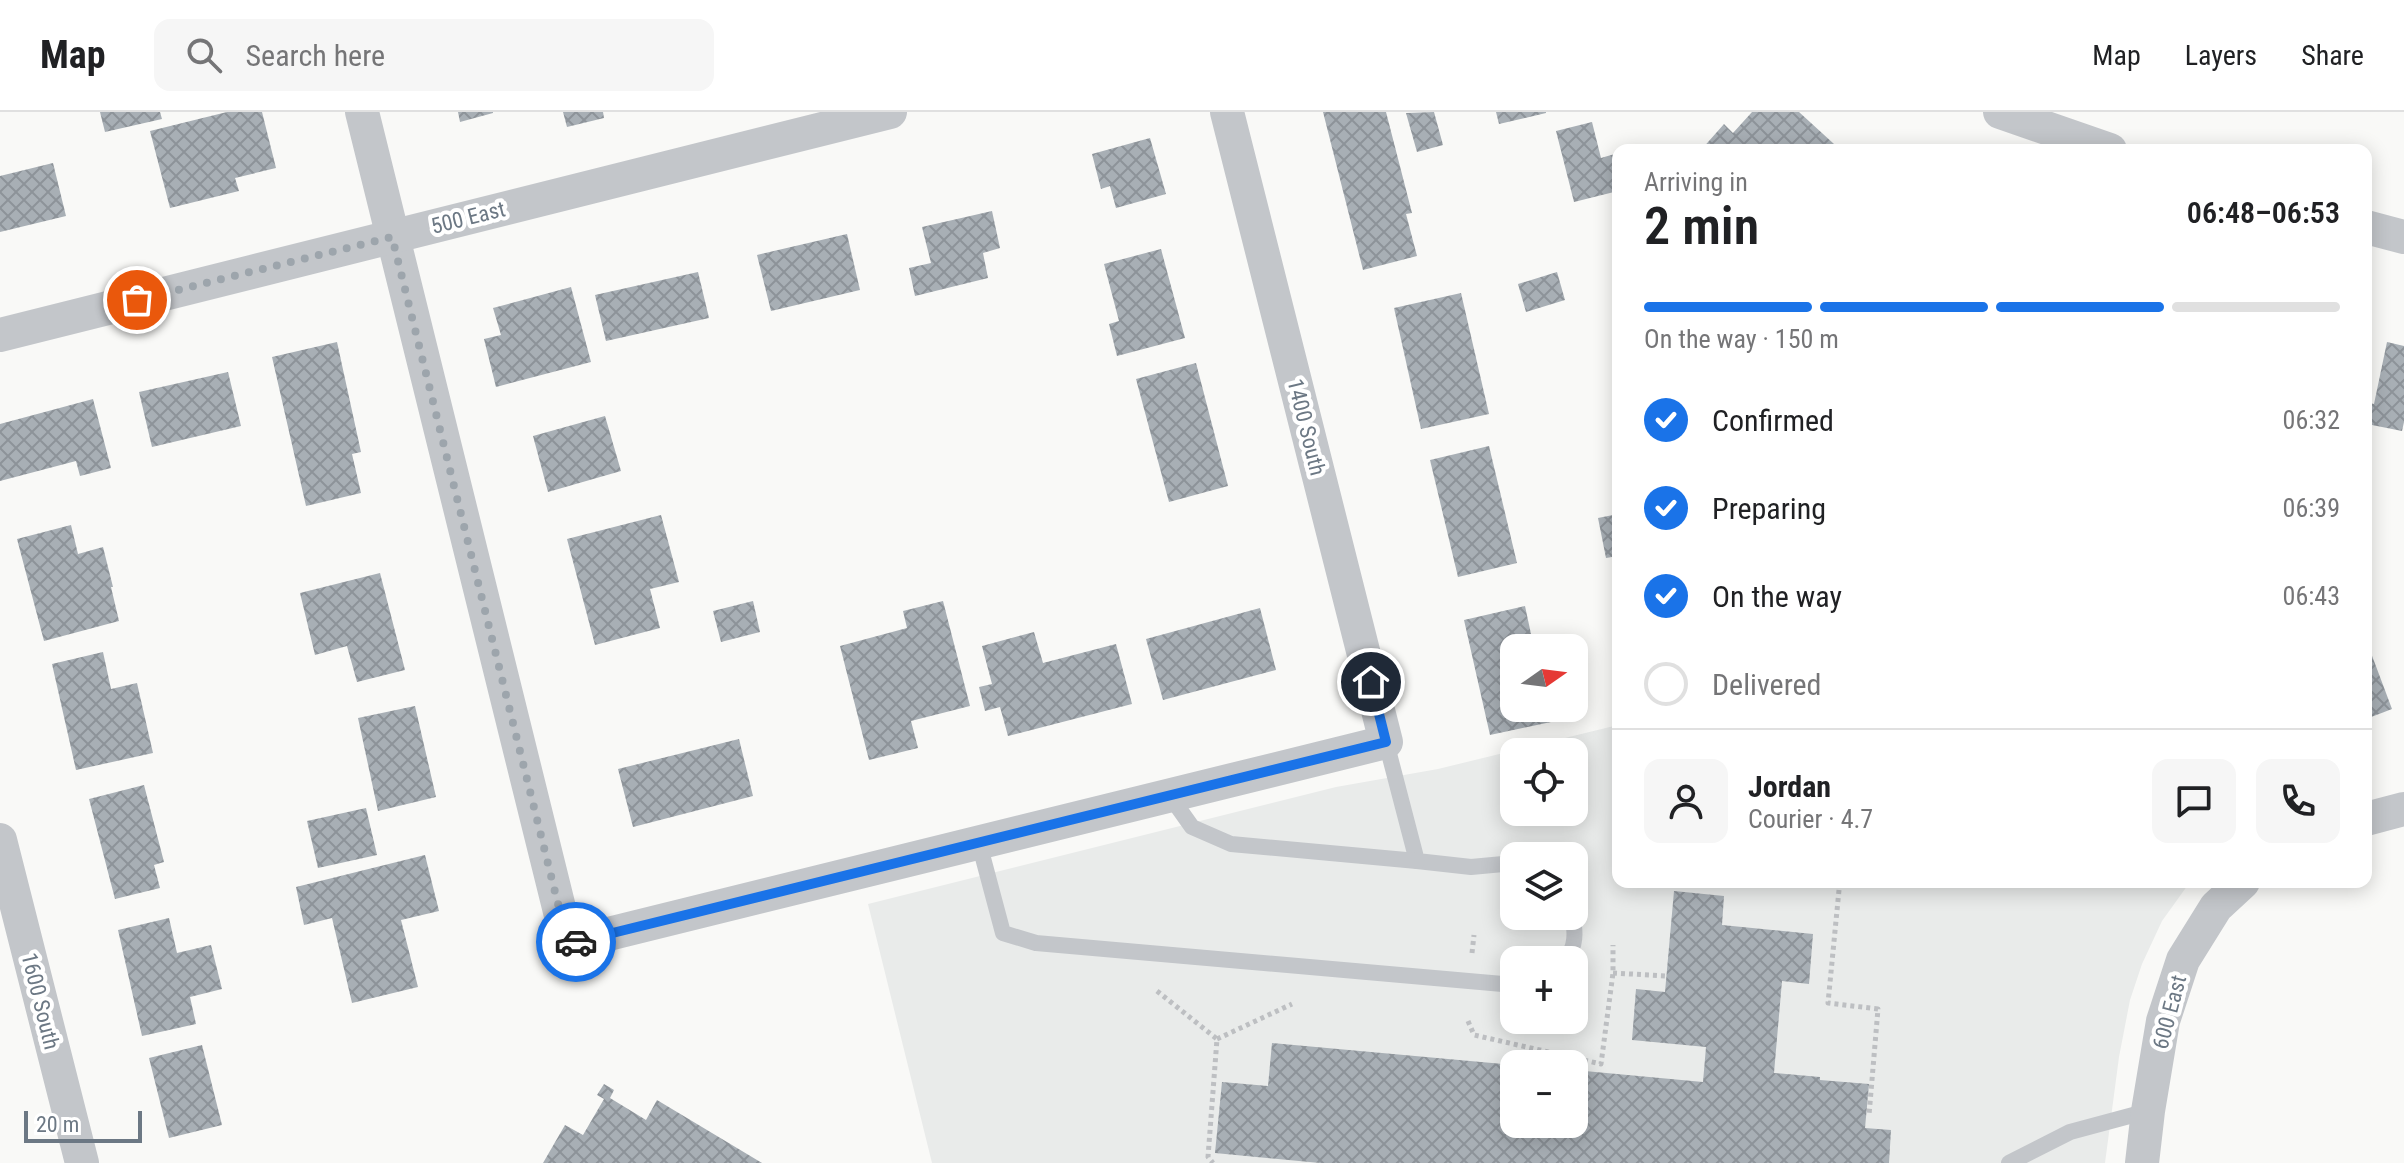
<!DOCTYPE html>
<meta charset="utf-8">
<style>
:root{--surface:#fff;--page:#f6f6f6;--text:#202124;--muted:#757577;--line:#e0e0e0;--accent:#1a73e8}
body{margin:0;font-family:"Roboto Condensed",sans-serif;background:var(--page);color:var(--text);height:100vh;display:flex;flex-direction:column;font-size:30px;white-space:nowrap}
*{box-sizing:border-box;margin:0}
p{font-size:26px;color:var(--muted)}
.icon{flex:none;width:44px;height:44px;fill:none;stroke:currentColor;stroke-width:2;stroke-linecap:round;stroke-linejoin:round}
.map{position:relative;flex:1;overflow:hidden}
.details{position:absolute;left:1612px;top:32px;width:760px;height:744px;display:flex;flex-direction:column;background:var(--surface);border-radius:16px;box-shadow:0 4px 20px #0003}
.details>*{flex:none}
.needle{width:52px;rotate:76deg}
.buttons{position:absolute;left:1500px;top:522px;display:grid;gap:16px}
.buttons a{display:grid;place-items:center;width:88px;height:88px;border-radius:16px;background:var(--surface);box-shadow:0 4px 20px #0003;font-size:40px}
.scale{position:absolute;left:24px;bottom:20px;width:118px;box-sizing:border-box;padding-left:8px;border:4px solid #6c7884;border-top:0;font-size:22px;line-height:28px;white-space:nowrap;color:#6c7884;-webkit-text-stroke:6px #fff;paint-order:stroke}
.pin{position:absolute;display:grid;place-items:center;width:68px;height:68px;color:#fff;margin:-34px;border:4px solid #fff;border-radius:50%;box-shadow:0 2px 8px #0007}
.courier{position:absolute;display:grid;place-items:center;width:80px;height:80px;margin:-40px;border:6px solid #1a73e8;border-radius:50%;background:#fff;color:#222;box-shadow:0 2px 10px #0007}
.head em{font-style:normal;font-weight:600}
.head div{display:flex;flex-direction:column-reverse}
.head{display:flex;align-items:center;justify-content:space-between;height:136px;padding:0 32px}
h1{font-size:52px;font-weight:600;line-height:60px}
.bar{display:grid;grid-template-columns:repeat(4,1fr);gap:12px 8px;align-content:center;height:96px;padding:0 32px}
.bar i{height:10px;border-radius:6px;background:var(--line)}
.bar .current{background:var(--accent)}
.bar p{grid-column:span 4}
.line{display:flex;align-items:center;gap:20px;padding:0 32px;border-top:2px solid var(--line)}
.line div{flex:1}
.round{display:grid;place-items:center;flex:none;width:84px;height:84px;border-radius:16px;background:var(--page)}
ol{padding:0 32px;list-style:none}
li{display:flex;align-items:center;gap:24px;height:88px}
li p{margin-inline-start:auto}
li .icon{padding:8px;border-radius:50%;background:var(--accent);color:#fff;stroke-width:4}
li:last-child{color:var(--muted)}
li i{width:44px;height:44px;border:4px solid var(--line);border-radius:50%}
header{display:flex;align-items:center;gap:48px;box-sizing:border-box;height:112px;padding:0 40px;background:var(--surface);border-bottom:2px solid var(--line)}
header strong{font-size:38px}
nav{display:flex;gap:44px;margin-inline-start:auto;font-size:28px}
.search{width:560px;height:72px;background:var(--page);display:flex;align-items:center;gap:20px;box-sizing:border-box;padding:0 28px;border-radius:16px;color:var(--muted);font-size:30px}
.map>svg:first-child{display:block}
.built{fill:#e9ebea;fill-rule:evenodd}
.building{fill:url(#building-cross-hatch)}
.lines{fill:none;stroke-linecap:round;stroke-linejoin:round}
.path{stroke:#bdbfc2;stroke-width:5;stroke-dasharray:4 4;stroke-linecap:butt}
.lane{stroke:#c3c6ca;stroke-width:16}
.street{stroke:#c3c6ca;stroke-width:34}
.done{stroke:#9da5ac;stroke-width:8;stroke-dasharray:0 14.4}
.route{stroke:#1a73e8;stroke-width:10}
.labels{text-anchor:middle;stroke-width:8;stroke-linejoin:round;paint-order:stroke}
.street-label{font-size:22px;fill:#6c7884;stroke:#fff}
</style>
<header>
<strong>Map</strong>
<div class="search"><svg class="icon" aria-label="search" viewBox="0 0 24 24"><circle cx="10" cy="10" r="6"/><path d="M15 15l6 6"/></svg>Search here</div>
<nav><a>Map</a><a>Layers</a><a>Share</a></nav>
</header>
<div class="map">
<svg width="2404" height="1051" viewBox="0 0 2404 1051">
<defs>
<pattern id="building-cross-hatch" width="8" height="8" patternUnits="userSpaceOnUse" patternTransform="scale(2)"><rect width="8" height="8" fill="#a8afb5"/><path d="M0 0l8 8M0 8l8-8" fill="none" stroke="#8d9399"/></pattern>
</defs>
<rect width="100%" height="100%" fill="#f9f9f7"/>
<path class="built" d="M1618 613V770H2190L2162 809 2142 852 2130 888 2119 945 2105 1051H932L868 792 1336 675 1438 657ZM1514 640H1574V700H1514ZM1514 744H1574V804H1514ZM1514 848H1574V908H1514ZM1514 952H1574V1012H1514Z"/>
<g class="building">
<path d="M100 0H160L162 7 105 20Z"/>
<path d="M227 0H262L276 56 235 66 239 79 170 96 150 19Z"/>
<path d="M458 0H493V1L460 10Z"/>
<path d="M563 0H603L604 6 567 15Z"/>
<path d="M1323 0H1386L1412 101 1406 102 1417 144 1363 158Z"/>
<path d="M1434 0 1443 33 1417 40 1406 1Z"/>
<path d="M1496 0H1546V1L1499 12Z"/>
<path d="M1752 0H1799L1834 32 1828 38H1701L1724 12 1733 21Z"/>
<path d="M1592 10 1601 46 1618 41V79L1574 90 1556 19Z"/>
<path d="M1150 26 1166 82 1116 96 1110 74 1101 77 1092 42Z"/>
<path d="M53 51 66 104 0 120V64Z"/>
<path d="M992 99 1000 136 983 141 988 166 915 184 909 156 931 151 922 115Z"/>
<path d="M847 122 860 178 771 199 757 143Z"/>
<path d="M1161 137 1185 226 1117 244 1109 212 1119 209 1104 152Z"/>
<path d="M698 160 709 206 606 229 595 183Z"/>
<path d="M1557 160 1565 188 1526 200 1518 172Z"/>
<path d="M571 175 591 250 496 275 484 227 501 223 493 196Z"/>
<path d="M1461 181 1489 302 1421 317 1394 196Z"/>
<path d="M337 230 361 340 352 342 361 381 306 394 272 245Z"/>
<path d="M2387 230 2404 234V310L2402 319 2372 313 2369 328 2366 327V290L2374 292Z"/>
<path d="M1196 251 1228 374 1169 390 1136 267Z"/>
<path d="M228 260 241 314 152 335 139 280Z"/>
<path d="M93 287 111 356 80 364 76 349 0 369V312Z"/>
<path d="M605 304 621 359 548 380 533 324Z"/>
<path d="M1489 334 1517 451 1458 465 1430 348Z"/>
<path d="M1618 402V444L1606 446 1598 406Z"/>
<path d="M661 403 679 470 650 477 660 516 595 533 567 427Z"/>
<path d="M71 413 78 442 103 435 113 475H111L119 509 44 529 17 427Z"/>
<path d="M380 461 405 558 357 570 347 534 315 543 300 481Z"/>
<path d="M753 489 760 520 721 530 713 499Z"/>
<path d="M943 489 970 594 911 609 918 636 869 648 840 534 907 516 903 499Z"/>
<path d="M1525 494 1534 536H1514V596H1548L1551 610 1490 623 1464 508Z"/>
<path d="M1260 496 1276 558 1163 588 1146 527Z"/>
<path d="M1034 520 1043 551 1116 532 1132 592 1008 624 1000 595 985 599 979 575 992 572 982 534Z"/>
<path d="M103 540 111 577 137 571 153 641 76 658 52 552Z"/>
<path d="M2371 541 2392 597 2366 607V543Z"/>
<path d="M415 594 436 685 378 699 358 606Z"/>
<path d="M739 627 753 684 633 715 618 657Z"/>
<path d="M144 673 164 750 154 753 160 776 115 787 89 687Z"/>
<path d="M366 696 377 743 318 756 307 709Z"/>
<path d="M425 743 439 799 401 808 418 875 352 891 332 806 304 813 296 775Z"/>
<path d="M1674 779 1724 784 1722 813 1813 822 1809 872 1782 869 1774 961 1820 965V968L1869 972 1865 1016 1891 1018 1889 1051H1320L1215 1041 1222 970 1268 974 1272 931 1514 953V1012H1574V958L1703 970 1706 935 1632 928 1636 877 1665 880Z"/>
<path d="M169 806 177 841 211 833 222 877 190 885 196 912 142 924 118 818Z"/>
<path d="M202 933 222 1013 169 1026 149 946Z"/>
<path d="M604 972 614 978 610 986 646 1008 657 988 762 1051H543L565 1013 583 1023 604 987 597 983Z"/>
</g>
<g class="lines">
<g class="path">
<path d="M1839 778 1828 891 1878 897 1869 1003"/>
<path d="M1472 841 1474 823"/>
<path d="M1613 861 1667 864"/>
<path d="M1157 879 1217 927 1208 1045 1213 1051"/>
<path d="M1468 909 1474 923 1601 952 1613 861V833"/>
<path d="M1217 927 1292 892"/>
</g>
<g class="lane">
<path d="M1386 630 1417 749 1471 755 1514 751"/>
<path d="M1170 684 1192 715 1231 732 1417 749"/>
<path d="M979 731 1003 821 1036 831 1514 873"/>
<path d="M1566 848C1576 834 1576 820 1572 804"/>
<path d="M2009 1051 2070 1020 2148 999"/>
</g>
<g class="street">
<path d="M362 0 568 832 1386 630 1227 0"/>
<path d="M2000 0 2110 38"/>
<path d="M2366 115 2404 125"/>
<path d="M0 223 890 0"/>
<path d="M2366 707 2404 697"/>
<path d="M0 728 82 1051"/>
<path d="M2142 1051 2148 999 2163 909 2183 848 2216 795 2243 770"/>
</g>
</g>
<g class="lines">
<path class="done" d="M137 188 392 125 568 832 576 830"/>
<path class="route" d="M576 830 1386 630 1371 570"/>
</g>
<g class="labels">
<g class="street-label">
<text transform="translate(468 105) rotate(-14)" y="8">500 East</text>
<text transform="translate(1307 315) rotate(76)" y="8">1400 South</text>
<text transform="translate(41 889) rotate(76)" y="8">1600 South</text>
<text transform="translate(2169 900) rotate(-75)" y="8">600 East</text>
</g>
</g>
</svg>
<div class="buttons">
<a><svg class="needle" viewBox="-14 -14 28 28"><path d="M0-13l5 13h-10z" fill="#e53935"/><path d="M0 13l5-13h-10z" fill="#757577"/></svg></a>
<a><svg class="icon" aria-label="locate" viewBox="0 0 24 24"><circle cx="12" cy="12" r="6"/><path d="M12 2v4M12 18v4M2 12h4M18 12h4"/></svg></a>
<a><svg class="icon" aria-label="layers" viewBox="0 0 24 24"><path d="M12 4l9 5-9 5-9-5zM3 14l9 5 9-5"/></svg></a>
<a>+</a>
<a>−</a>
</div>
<div class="scale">20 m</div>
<div class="pin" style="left:137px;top:188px;background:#ea580c"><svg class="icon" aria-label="bag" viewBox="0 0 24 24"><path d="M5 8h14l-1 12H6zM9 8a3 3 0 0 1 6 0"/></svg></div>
<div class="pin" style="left:1371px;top:570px;background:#1f2937"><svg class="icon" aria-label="home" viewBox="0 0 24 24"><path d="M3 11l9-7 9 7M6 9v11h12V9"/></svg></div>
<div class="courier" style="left:576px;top:830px"><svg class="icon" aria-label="car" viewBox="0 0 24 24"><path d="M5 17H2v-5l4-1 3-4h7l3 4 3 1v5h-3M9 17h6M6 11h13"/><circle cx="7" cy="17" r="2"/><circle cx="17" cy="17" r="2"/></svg></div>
<section class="details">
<div class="head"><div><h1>2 min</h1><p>Arriving in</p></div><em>06:48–06:53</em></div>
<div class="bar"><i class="current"></i><i class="current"></i><i class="current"></i><i></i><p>On the way · 150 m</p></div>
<ol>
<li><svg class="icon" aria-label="check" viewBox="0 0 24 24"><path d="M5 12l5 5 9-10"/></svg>Confirmed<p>06:32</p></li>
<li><svg class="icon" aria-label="check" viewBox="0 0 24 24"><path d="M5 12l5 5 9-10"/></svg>Preparing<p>06:39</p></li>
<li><svg class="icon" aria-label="check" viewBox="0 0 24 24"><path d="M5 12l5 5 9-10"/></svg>On the way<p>06:43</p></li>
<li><i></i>Delivered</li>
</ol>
<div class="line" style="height:144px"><a class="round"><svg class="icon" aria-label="person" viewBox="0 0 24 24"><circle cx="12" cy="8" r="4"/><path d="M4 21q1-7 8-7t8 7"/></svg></a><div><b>Jordan</b><p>Courier · 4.7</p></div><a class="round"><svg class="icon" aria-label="chat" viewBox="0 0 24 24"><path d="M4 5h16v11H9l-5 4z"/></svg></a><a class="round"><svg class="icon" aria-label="phone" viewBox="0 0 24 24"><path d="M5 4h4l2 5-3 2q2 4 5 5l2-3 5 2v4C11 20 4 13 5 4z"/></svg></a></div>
</section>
</div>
